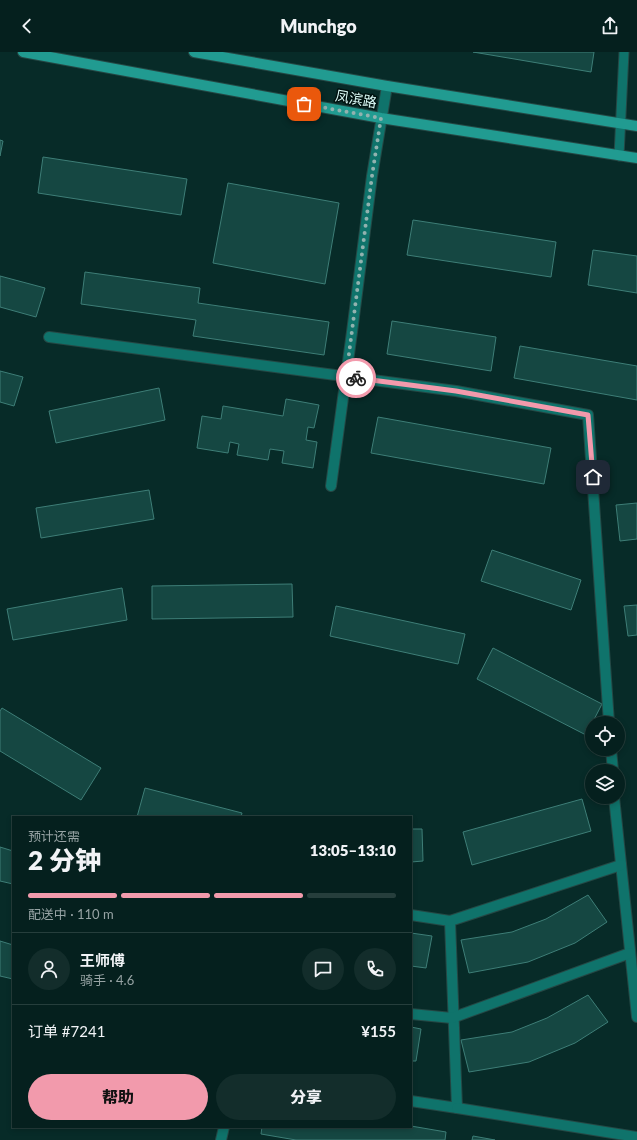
<!DOCTYPE html>
<html lang="zh">
<meta charset="utf-8">
<style>
:root{--surface:#05201e;--page:#132d2b;--text:#f1f3f6;--muted:#97a3a4;--line:#263e3c;--accent:#f29aac}
body{margin:0;font-family:Lato,"Noto Sans SC",sans-serif;background:var(--page);color:var(--text);height:100vh;display:flex;flex-direction:column;font-size:15px;white-space:nowrap}
*{box-sizing:border-box;margin:0}
p{font-size:13px;color:var(--muted)}
.icon{flex:none;width:22px;height:22px;fill:none;stroke:currentColor;stroke-width:2;stroke-linecap:round;stroke-linejoin:round}
.map{position:relative;flex:1;overflow:hidden}
.sheet{position:absolute;left:12px;top:764px;width:400px;height:312px;display:flex;flex-direction:column;background:var(--surface);border-radius:0px;box-shadow:0 2px 6px #0003,0 0 0 1px var(--line)}
.sheet>*{flex:none}
.controls{position:absolute;left:585px;top:664px;display:grid;gap:8px}
.controls a{display:grid;place-items:center;width:40px;height:40px;border-radius:50%;background:var(--surface);box-shadow:0 2px 6px #0003,0 0 0 1px var(--line);font-size:20px}
.pin{position:absolute;display:grid;place-items:center;width:34px;height:34px;color:#fff;margin:-17px;border-radius:8px;box-shadow:0 2px 6px #0006}
.courier{position:absolute;display:grid;place-items:center;width:40px;height:40px;margin:-20px;border:3px solid #f29aac;border-radius:50%;background:#fff;color:#222;box-shadow:0 1px 5px #0007}
.summary em{font-style:normal;font-weight:800}
.summary div{display:flex;flex-direction:column-reverse}
.summary{display:flex;align-items:center;justify-content:space-between;height:68px;padding:0 16px}
h1{font-size:26px;font-weight:800;line-height:30px}
.bar{display:grid;grid-template-columns:repeat(4,1fr);gap:6px 4px;align-content:center;height:48px;padding:0 16px}
.bar i{height:5px;border-radius:3px;background:var(--line)}
.bar .on{background:var(--accent)}
.bar p{grid-column:span 4}
.line{display:flex;align-items:center;gap:10px;padding:0 16px;border-top:1px solid var(--line)}
.line div{flex:1}
.round{display:grid;place-items:center;flex:none;width:42px;height:42px;border-radius:21px;background:var(--page)}
.action{display:flex;gap:8px;margin-top:auto;padding:8px 16px}
.action a{flex:1;height:46px;border-radius:24px;background:var(--accent);color:#111;font-size:16px;font-weight:800;line-height:46px;text-align:center}
.action a+a{background:var(--page);color:var(--text)}
header{display:flex;justify-content:space-between;align-items:center;height:52px;padding:0 16px;background:var(--surface);font-size:18px;font-weight:800}
.map>svg:first-child{display:block}
.building{fill:#154742;stroke:#3e7e77}
.lines{fill:none;stroke-linecap:round;stroke-linejoin:round}
.service-casing{stroke:#254845;stroke-width:11}
.minor-casing{stroke:#254845;stroke-width:12}
.secondary-casing{stroke:#254845;stroke-width:12}
.service{stroke:#0f736b;stroke-width:9}
.minor{stroke:#0f736b;stroke-width:10}
.secondary{stroke:#219b91;stroke-width:10}
.done{stroke:#91b2af;stroke-width:4;stroke-dasharray:0 7.2}
.route{stroke:#f29aac;stroke-width:5}
.labels{text-anchor:middle;stroke-width:3;stroke-linejoin:round;paint-order:stroke}
.street-label{font-size:14px;fill:#dbfbf7;stroke:#001210}
</style>
<header><svg class="icon" aria-label="back" viewBox="0 0 24 24"><path d="M15 5l-7 7 7 7"/></svg>Munchgo<svg class="icon" aria-label="share" viewBox="0 0 24 24"><path d="M12 15V3M7 8l5-5 5 5M5 13v7h14v-7"/></svg></header>
<div class="map">
<svg width="637" height="1088" viewBox="0 0 637 1088">
<rect width="100%" height="100%" fill="#072b28"/>
<g class="building">
<path d="M473 0H594L591 20Z"/>
<path d="M0 88 3 89 0 104Z"/>
<path d="M43 105 187 127 181 163 38 141Z"/>
<path d="M228 131 339 151 325 232 213 211Z"/>
<path d="M413 168 556 190 551 225 407 203Z"/>
<path d="M593 198 637 204V241L588 233Z"/>
<path d="M85 220 200 236 198 251 329 270 324 303 193 284 196 268 81 252Z"/>
<path d="M0 224 45 236 36 265 0 255Z"/>
<path d="M392 269 496 285 491 319 387 302Z"/>
<path d="M520 294 637 314V348L514 326Z"/>
<path d="M0 319 23 325 14 354 0 350Z"/>
<path d="M159 336 165 368 56 391 49 359Z"/>
<path d="M286 347 319 353 314 376 308 375 306 388 317 390 313 416 282 411 284 399 270 397 268 408 237 403 239 392 230 390 228 401 197 396 202 364 221 367 223 354 283 364Z"/>
<path d="M378 365 551 396 544 432 371 401Z"/>
<path d="M149 438 154 467 41 486 36 456Z"/>
<path d="M637 451V487L620 489 616 453Z"/>
<path d="M492 498 581 528 571 558 481 529Z"/>
<path d="M292 532 293 565 152 567V534Z"/>
<path d="M122 536 127 568 13 588 7 557Z"/>
<path d="M637 553V583L628 584 624 554Z"/>
<path d="M336 554 465 582 458 612 330 584Z"/>
<path d="M493 596 602 652 586 683 477 627Z"/>
<path d="M2 656 101 716 81 748 0 699V659Z"/>
<path d="M145 736 242 761 241 765H137Z"/>
<path d="M582 747 591 779 472 813 463 780Z"/>
<path d="M411 777H422L423 809 411 810Z"/>
<path d="M0 795 13 799V832L0 829Z"/>
<path d="M588 843 607 870 575 891 528 910 469 921 461 888 512 880 546 867Z"/>
<path d="M411 881 432 884 426 916 411 914Z"/>
<path d="M0 889 13 893V927L0 924Z"/>
<path d="M588 943 608 970 575 991 529 1010 469 1020 461 988 512 980 547 966Z"/>
<path d="M411 975 421 977 416 1009H411Z"/>
<path d="M411 1074 446 1080 445 1088H296L261 1082 262 1075H411Z"/>
<path d="M473 1084 495 1088H472Z"/>
</g>
<g class="lines">
<defs>
<path id="service" d="M619 104 624 0"/>
<g id="minor">
<path d="M49 285 456 339 588 363 609 671"/>
<path d="M331 434 352 280 372 124 387 34"/>
<path d="M611 697 613 719"/>
<path d="M614 745 637 965"/>
<path d="M411 863 450 869 457 1056 411 1049"/>
<path d="M450 869 621 813"/>
<path d="M411 962 452 966 630 901"/>
<path d="M457 1056 637 1085"/>
<path d="M221 1088 224 1075"/>
</g>
<g id="secondary">
<path d="M23 0 381 66 637 106"/>
<path d="M194 0 387 34 637 74"/>
</g>
</defs>
<use href="#service" class="service-casing"/>
<use href="#minor" class="minor-casing"/>
<use href="#secondary" class="secondary-casing"/>
<use href="#service" class="service"/>
<use href="#minor" class="minor"/>
<use href="#secondary" class="secondary"/>
</g>
<g class="lines">
<path class="done" d="M304 52 381 66 372 124 346 325 356 326"/>
<path class="route" d="M356 326 456 339 588 363 593 425"/>
</g>
<g class="labels">
<g class="street-label">
<text transform="translate(356 47) rotate(10)" y="5">凤滨路</text>
</g>
</g>
</svg>
<div class="controls">
<a><svg class="icon" aria-label="locate" viewBox="0 0 24 24"><circle cx="12" cy="12" r="6"/><path d="M12 2v4M12 18v4M2 12h4M18 12h4"/></svg></a>
<a><svg class="icon" aria-label="layers" viewBox="0 0 24 24"><path d="M12 4l9 5-9 5-9-5zM3 14l9 5 9-5"/></svg></a>
</div>
<div class="pin" style="left:304px;top:52px;background:#ea580c"><svg class="icon" aria-label="bag" viewBox="0 0 24 24"><path d="M5 8h14l-1 12H6zM9 8a3 3 0 0 1 6 0"/></svg></div>
<div class="pin" style="left:593px;top:425px;background:#1f2937"><svg class="icon" aria-label="home" viewBox="0 0 24 24"><path d="M3 11l9-7 9 7M6 9v11h12V9"/></svg></div>
<div class="courier" style="left:356px;top:326px"><svg class="icon" aria-label="bike" viewBox="0 0 24 24"><circle cx="6" cy="16" r="4"/><circle cx="18" cy="16" r="4"/><path d="M6 16l4-8h5l3 8M10 8l3 8H6M13 5h3"/></svg></div>
<section class="sheet">
<div class="summary"><div><h1>2 分钟</h1><p>预计还需</p></div><em>13:05–13:10</em></div>
<div class="bar"><i class="on"></i><i class="on"></i><i class="on"></i><i></i><p>配送中 · 110 m</p></div>
<div class="line" style="height:72px"><a class="round"><svg class="icon" aria-label="person" viewBox="0 0 24 24"><circle cx="12" cy="8" r="4"/><path d="M4 21q1-7 8-7t8 7"/></svg></a><div><b>王师傅</b><p>骑手 · 4.6</p></div><a class="round"><svg class="icon" aria-label="chat" viewBox="0 0 24 24"><path d="M4 5h16v11H9l-5 4z"/></svg></a><a class="round"><svg class="icon" aria-label="phone" viewBox="0 0 24 24"><path d="M5 4h4l2 5-3 2q2 4 5 5l2-3 5 2v4C11 20 4 13 5 4z"/></svg></a></div>
<div class="line" style="height:52px"><div>订单 #7241</div><b>¥155</b></div>
<div class="action"><a>帮助</a><a>分享</a></div>
</section>
</div>
